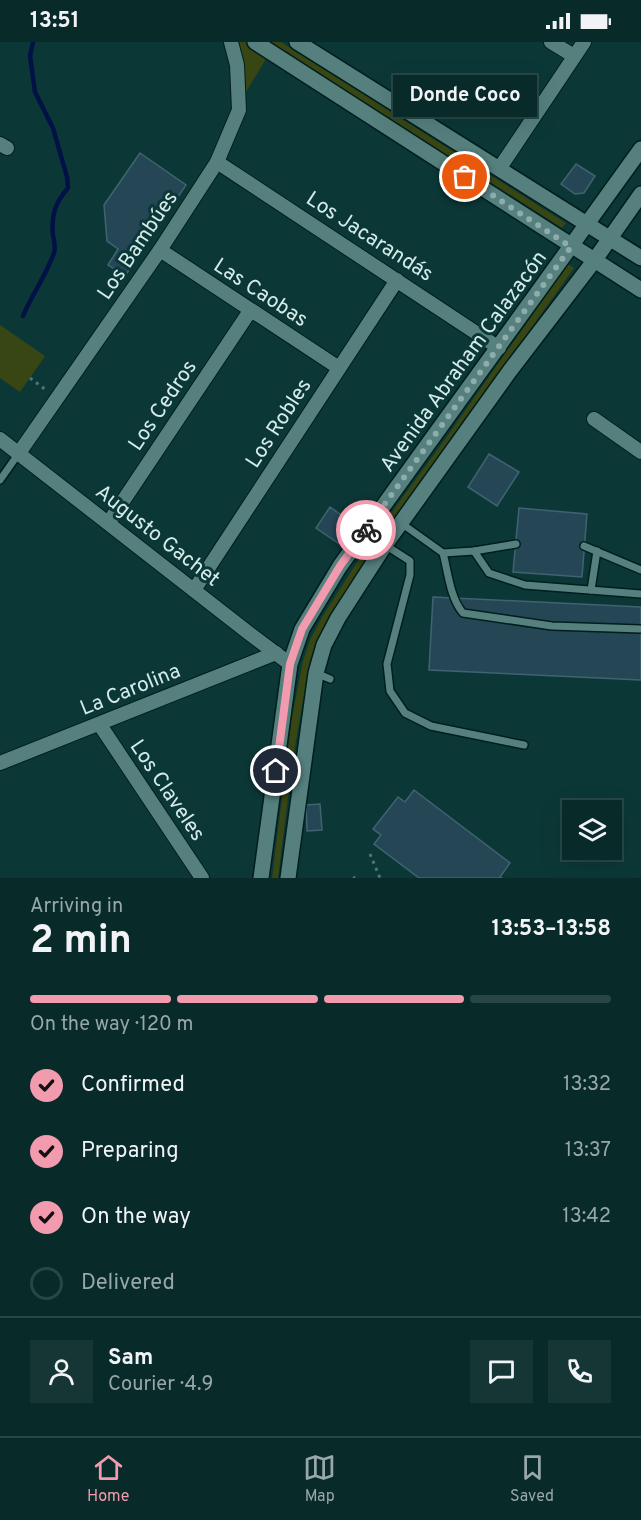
<!DOCTYPE html>
<meta charset="utf-8">
<style>
:root{--surface:#082a29;--page:#163635;--text:#f1f3f6;--muted:#98a7a8;--line:#294646;--accent:#f29aae}
body{margin:0;font-family:Overpass,sans-serif;background:var(--page);color:var(--text);height:100vh;display:flex;flex-direction:column;font-size:22px;white-space:nowrap}
*{box-sizing:border-box;margin:0}
p{font-size:20px;color:var(--muted)}
.icon{flex:none;width:33px;height:33px;fill:none;stroke:currentColor;stroke-width:2;stroke-linecap:round;stroke-linejoin:round}
.map{position:relative;height:836px;overflow:hidden}
.details{display:flex;flex-direction:column;background:var(--surface);flex:1}
.details>*{flex:none}
.buttons{position:absolute;left:562px;top:758px;display:grid;gap:12px}
.buttons a{display:grid;place-items:center;width:60px;height:60px;border-radius:0px;background:var(--surface);box-shadow:0 6px 24px #0002,0 0 0 2px var(--line);font-size:30px}
.pin{position:absolute;display:grid;place-items:center;width:51px;height:51px;color:#fff;margin:-26px;border:3px solid #fff;border-radius:50%;box-shadow:0 2px 6px #0007}
.courier{position:absolute;display:grid;place-items:center;width:60px;height:60px;margin:-30px;border:4px solid #f29aae;border-radius:50%;background:#fff;color:#222;box-shadow:0 2px 8px #0007}
.bubble{position:absolute;height:42px;border-radius:0px;background:var(--surface);box-shadow:0 6px 24px #0002,0 0 0 2px var(--line);font-size:20px;font-weight:700;line-height:42px;text-align:center}
.head em{font-style:normal;font-weight:700}
.head div{display:flex;flex-direction:column-reverse}
.head{display:flex;align-items:center;justify-content:space-between;height:102px;padding:0 30px}
h1{font-size:39px;font-weight:700;line-height:45px}
.bar{display:grid;grid-template-columns:repeat(4,1fr);gap:9px 6px;align-content:center;height:72px;padding:0 30px}
.bar i{height:8px;border-radius:4px;background:var(--line)}
.bar .selected{background:var(--accent)}
.bar p{grid-column:span 4}
.line{display:flex;align-items:center;gap:15px;padding:0 30px;border-top:2px solid var(--line)}
.line div{flex:1}
.round{display:grid;place-items:center;flex:none;width:63px;height:63px;border-radius:0px;background:var(--page)}
ol{padding:0 30px;list-style:none}
li{display:flex;align-items:center;gap:18px;height:66px}
li p{margin-inline-start:auto}
li .icon{padding:6px;border-radius:50%;background:var(--accent);color:#111;stroke-width:4}
li:last-child{color:var(--muted)}
li i{width:33px;height:33px;border:3px solid var(--line);border-radius:50%}
.status{display:flex;justify-content:space-between;align-items:center;height:42px;padding:0 30px;background:var(--surface);direction:ltr}
.status svg{height:16px;fill:currentColor}
.tab-bar{display:flex;justify-content:space-around;align-items:center;height:84px;border-top:2px solid var(--line);background:var(--surface);font-size:16px;color:var(--muted)}
.tab-bar a{display:grid;justify-items:center;gap:3px}
.tab-bar .selected{color:var(--accent)}
.map>svg:first-child{display:block}
.green{fill:#384614}
.lines{fill:none;stroke-linecap:round;stroke-linejoin:round}
.stream{stroke:#001245;stroke-width:4.5}
.building{fill:#254755;stroke:#406372;stroke-width:1.5}
.lane-casing{stroke:#001e1d;stroke-width:10}
.street-casing{stroke:#001e1d;stroke-width:16}
.secondary-casing{stroke:#001e1d;stroke-width:18}
.path{stroke:#4f7574;stroke-width:3;stroke-dasharray:3 4.5;stroke-linecap:butt}
.lane{stroke:#55807e;stroke-width:7}
.street{stroke:#55807e;stroke-width:14}
.secondary{stroke:#55807e;stroke-width:15}
.done{stroke:#8eacab;stroke-width:6;stroke-dasharray:0 10.8}
.route{stroke:#f29aae;stroke-width:8}
.labels{text-anchor:middle;stroke-width:6;stroke-linejoin:round;paint-order:stroke}
.street-label{font-size:21px;fill:#d5ebea;stroke:#0b3837}
</style>
<div class="status"><b>13:51</b><svg viewBox="0 0 49 12"><path d="M0 12V9h3v3zM5 12V6h3v6zM10 12V3h3v9zM15 12V0h3v12zM26 1h20v11H26zM47 4h2v5h-2z"/></svg></div>
<div class="map">
<svg width="641" height="836" viewBox="0 0 641 836">
<rect width="100%" height="100%" fill="#0b3837"/>
<g class="green">
<path d="M236 0H245L267 15 243 55Z"/>
<path d="M269 0H281L566 181 562 186Z"/>
<path d="M568 222 574 226 378 501 316 600 310 619 293 716 278 836H272L292 675 303 619 310 598 322 575 372 497 443 400Z"/>
<path d="M0 283 45 314 20 350 0 336Z"/>
</g>
<g class="lines">
<path class="stream" d="M23 274C32 252 46 234 54 211 56 205 54 199 53 193 51 173 55 161 68 146L67 135 53 86 35 50 30 14 33 0"/>
</g>
<g class="building">
<path d="M140 111 186 143 125 234 108 223 118 207 107 199 104 163Z"/>
<path d="M576 122 595 134 584 151 575 152 561 142Z"/>
<path d="M489 412 519 430 497 464 468 445Z"/>
<path d="M330 465 355 483 341 503 316 486Z"/>
<path d="M519 466 587 472 582 535 513 530Z"/>
<path d="M433 555 641 565V638L429 628Z"/>
<path d="M414 748 510 821 500 835 502 836H419L374 802 381 793 373 787 398 755 405 760Z"/>
<path d="M320 762 322 788 307 789 306 763Z"/>
</g>
<g class="lines">
<defs>
<g id="lane">
<path d="M0 438 19 411"/>
<path d="M401 481 443 511 474 509 516 502"/>
<path d="M385 503 410 519V533L387 622 390 649 405 671 431 684 524 703"/>
<path d="M584 504 641 528"/>
<path d="M474 509 489 531 525 543 641 552"/>
<path d="M443 511C448 530 450 556 463 571L552 584 641 587"/>
<path d="M591 548 597 509"/>
<path d="M316 631 330 637"/>
</g>
<g id="street">
<path d="M551 0 574 14"/>
<path d="M0 102 7 106"/>
<path d="M217 120 499 306"/>
<path d="M499 127 584 0"/>
<path d="M160 208 339 326"/>
<path d="M594 377 641 410"/>
<path d="M0 397 250 592 290 622"/>
<path d="M19 411 160 208 217 120 239 68 237 23 231 0"/>
<path d="M109 480 250 269"/>
<path d="M194 548 397 238"/>
<path d="M100 683 202 836"/>
<path d="M0 721 276 611"/>
</g>
<g id="secondary">
<path d="M255 0 641 248"/>
<path d="M297 0 641 216"/>
<path d="M261 836 290 622 302 587 340 524 641 107"/>
<path d="M288 836 316 631 324 603 338 576 385 503 509 330 594 219 641 152"/>
</g>
</defs>
<use href="#lane" class="lane-casing"/>
<use href="#street" class="street-casing"/>
<use href="#secondary" class="secondary-casing"/>
<g class="path">
<path d="M30 336 46 348"/>
<path d="M370 812 380 836"/>
<path d="M353 835 355 836"/>
</g>
<use href="#lane" class="lane"/>
<use href="#street" class="street"/>
<use href="#secondary" class="secondary"/>
</g>
<g class="lines">
<path class="done" d="M366 488 571 205 465 135"/>
<path class="route" d="M276 729 290 622 302 587 340 524 366 488"/>
</g>
<g class="labels">
<g class="street-label">
<text transform="translate(370 194) rotate(33)" y="7">Los Jacarandás</text>
<text transform="translate(137 203) rotate(-56)" y="7">Los Bambúes</text>
<text transform="translate(261 250) rotate(33)" y="7">Las Caobas</text>
<text transform="translate(463 319) rotate(-54)" y="7">Avenida Abraham Calazacón</text>
<text transform="translate(162 363) rotate(-56)" y="7">Los Cedros</text>
<text transform="translate(278 381) rotate(-57)" y="7">Los Robles</text>
<text transform="translate(158 493) rotate(38)" y="7">Augusto Gachet</text>
<text transform="translate(130 647) rotate(-22)" y="7">La Carolina</text>
<text transform="translate(168 748) rotate(56)" y="7">Los Claveles</text>
</g>
</g>
</svg>
<div class="buttons">
<a><svg class="icon" aria-label="layers" viewBox="0 0 24 24"><path d="M12 4l9 5-9 5-9-5zM3 14l9 5 9-5"/></svg></a>
</div>
<div class="pin" style="left:465px;top:135px;background:#ea580c"><svg class="icon" aria-label="bag" viewBox="0 0 24 24"><path d="M5 8h14l-1 12H6zM9 8a3 3 0 0 1 6 0"/></svg></div>
<div class="pin" style="left:276px;top:729px;background:#1f2937"><svg class="icon" aria-label="home" viewBox="0 0 24 24"><path d="M3 11l9-7 9 7M6 9v11h12V9"/></svg></div>
<div class="courier" style="left:366px;top:488px"><svg class="icon" aria-label="bike" viewBox="0 0 24 24"><circle cx="6" cy="16" r="4"/><circle cx="18" cy="16" r="4"/><path d="M6 16l4-8h5l3 8M10 8l3 8H6M13 5h3"/></svg></div>
<div class="bubble" style="left:393px;top:33px;width:144px">Donde Coco</div>
</div>
<section class="details">
<div class="head"><div><h1>2 min</h1><p>Arriving in</p></div><em>13:53–13:58</em></div>
<div class="bar"><i class="selected"></i><i class="selected"></i><i class="selected"></i><i></i><p>On the way · 120 m</p></div>
<ol>
<li><svg class="icon" aria-label="check" viewBox="0 0 24 24"><path d="M5 12l5 5 9-10"/></svg>Confirmed<p>13:32</p></li>
<li><svg class="icon" aria-label="check" viewBox="0 0 24 24"><path d="M5 12l5 5 9-10"/></svg>Preparing<p>13:37</p></li>
<li><svg class="icon" aria-label="check" viewBox="0 0 24 24"><path d="M5 12l5 5 9-10"/></svg>On the way<p>13:42</p></li>
<li><i></i>Delivered</li>
</ol>
<div class="line" style="height:108px"><a class="round"><svg class="icon" aria-label="person" viewBox="0 0 24 24"><circle cx="12" cy="8" r="4"/><path d="M4 21q1-7 8-7t8 7"/></svg></a><div><b>Sam</b><p>Courier · 4.9</p></div><a class="round"><svg class="icon" aria-label="chat" viewBox="0 0 24 24"><path d="M4 5h16v11H9l-5 4z"/></svg></a><a class="round"><svg class="icon" aria-label="phone" viewBox="0 0 24 24"><path d="M5 4h4l2 5-3 2q2 4 5 5l2-3 5 2v4C11 20 4 13 5 4z"/></svg></a></div>
</section>
<nav class="tab-bar">
<a class="selected"><svg class="icon" aria-label="home" viewBox="0 0 24 24"><path d="M3 11l9-7 9 7M6 9v11h12V9"/></svg>Home</a>
<a><svg class="icon" aria-label="map" viewBox="0 0 24 24"><path d="M3 6l6-2 6 2 6-2v14l-6 2-6-2-6 2zM9 4v14M15 6v14"/></svg>Map</a>
<a><svg class="icon" aria-label="saved" viewBox="0 0 24 24"><path d="M7 4h10v16l-5-4-5 4z"/></svg>Saved</a>
</nav>
